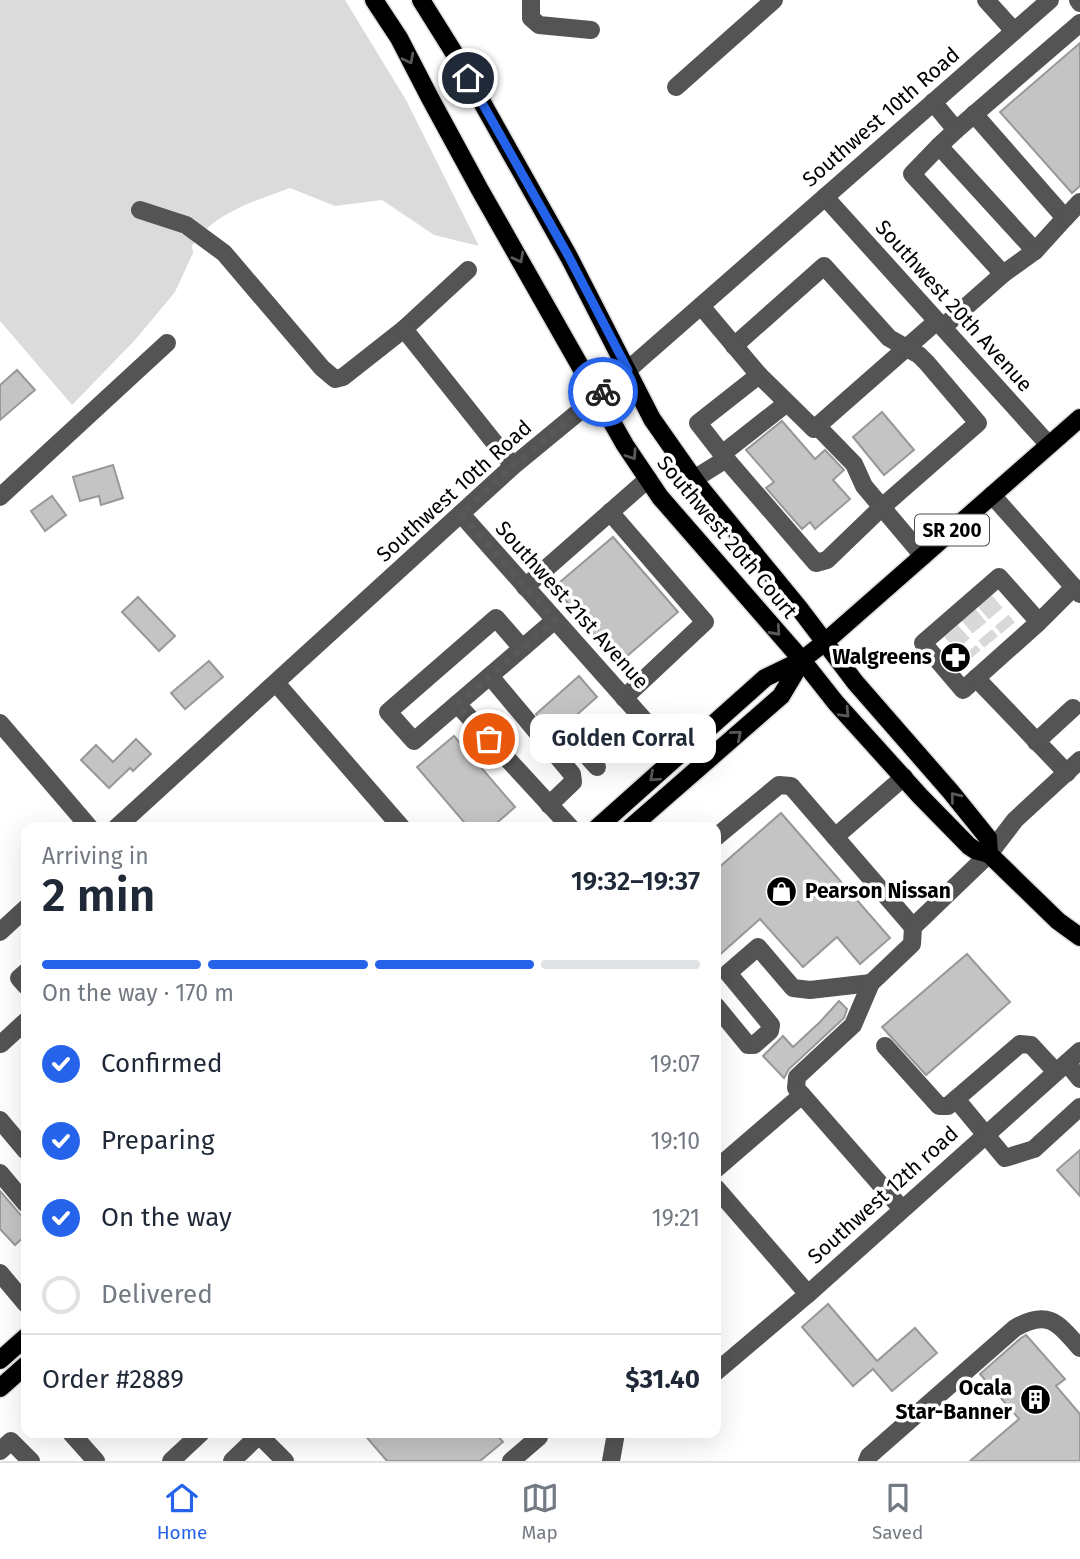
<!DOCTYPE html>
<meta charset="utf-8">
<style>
:root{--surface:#fff;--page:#f2f2f3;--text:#1f2937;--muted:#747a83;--line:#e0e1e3;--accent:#2563eb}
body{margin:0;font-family:"Fira Sans",sans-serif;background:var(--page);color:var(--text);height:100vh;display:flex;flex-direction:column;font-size:26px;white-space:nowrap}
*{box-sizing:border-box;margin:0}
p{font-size:23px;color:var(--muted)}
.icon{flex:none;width:38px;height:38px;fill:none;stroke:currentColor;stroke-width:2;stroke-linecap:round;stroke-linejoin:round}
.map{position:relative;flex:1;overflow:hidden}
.details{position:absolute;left:21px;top:822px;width:700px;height:616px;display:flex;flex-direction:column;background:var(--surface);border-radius:14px;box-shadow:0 7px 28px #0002}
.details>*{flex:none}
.pin{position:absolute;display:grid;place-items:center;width:60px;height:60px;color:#fff;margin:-30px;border:4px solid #fff;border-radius:50%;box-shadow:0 2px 7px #0007}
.courier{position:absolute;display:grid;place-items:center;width:70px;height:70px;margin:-35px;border:5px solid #2563eb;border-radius:50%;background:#fff;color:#222;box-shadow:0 2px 9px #0007}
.bubble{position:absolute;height:49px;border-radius:14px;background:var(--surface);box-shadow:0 7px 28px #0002;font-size:23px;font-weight:600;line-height:49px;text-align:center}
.summary em{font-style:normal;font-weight:600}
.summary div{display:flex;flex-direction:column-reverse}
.summary{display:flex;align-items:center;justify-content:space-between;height:119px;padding:0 21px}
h1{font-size:46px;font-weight:600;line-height:52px}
.bar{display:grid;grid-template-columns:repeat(4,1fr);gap:10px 7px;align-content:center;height:84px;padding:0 21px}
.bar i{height:9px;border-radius:5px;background:var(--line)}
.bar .on{background:var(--accent)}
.bar p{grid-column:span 4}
.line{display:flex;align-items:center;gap:18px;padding:0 21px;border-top:2px solid var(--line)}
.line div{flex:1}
ol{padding:0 21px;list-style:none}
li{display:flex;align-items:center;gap:21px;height:77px}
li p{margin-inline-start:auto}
li .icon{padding:7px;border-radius:50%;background:var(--accent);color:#fff;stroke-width:4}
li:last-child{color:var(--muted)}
li i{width:38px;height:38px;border:4px solid var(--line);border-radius:50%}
.menu{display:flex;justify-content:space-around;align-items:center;height:98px;border-top:2px solid var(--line);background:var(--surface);font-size:19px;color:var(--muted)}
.menu a{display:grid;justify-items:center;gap:4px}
.menu .on{color:var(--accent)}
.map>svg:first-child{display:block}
.green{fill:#dbdbdb}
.building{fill:#c4c4c4;stroke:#989898;stroke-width:2}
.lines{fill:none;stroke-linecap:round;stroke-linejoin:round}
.minor-tunnel{stroke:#d9d9d9;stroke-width:18;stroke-dasharray:18 9;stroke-linecap:butt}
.major-casing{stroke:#dbdbdb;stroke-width:21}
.minor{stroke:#545454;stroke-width:18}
.major{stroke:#000;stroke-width:18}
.oneway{stroke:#595959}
.done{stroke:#595959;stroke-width:7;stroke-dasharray:0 12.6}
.route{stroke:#2563eb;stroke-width:9}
.labels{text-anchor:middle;stroke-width:7;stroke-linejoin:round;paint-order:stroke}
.shield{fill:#fff;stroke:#4c4c4c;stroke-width:2}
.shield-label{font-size:19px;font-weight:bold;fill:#000}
.street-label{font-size:21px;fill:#000;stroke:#fff}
.poi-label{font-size:21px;font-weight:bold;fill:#000;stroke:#fff;text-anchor:end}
</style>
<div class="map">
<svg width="1080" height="1461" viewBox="0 0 1080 1461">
<rect width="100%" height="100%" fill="#fff"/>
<path class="green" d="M0 0H345L406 100 479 246 434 235 382 200 335 206 290 188C253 202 215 212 192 246L193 253 175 292 135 340 72 405 0 321Z"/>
<g class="building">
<path d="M1080 43V186L1072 193 1000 112Z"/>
<path d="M17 370 35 390 0 420V385Z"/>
<path d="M882 412 914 450 884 475 853 437Z"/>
<path d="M782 421 815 459 825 450 844 470 833 480 850 499 815 529 810 522 802 529 766 488 774 482 746 450Z"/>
<path d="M113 465 123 498 101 505 99 496 80 501 73 477Z"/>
<path d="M52 496 66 515 45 531 31 511Z"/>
<path d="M613 537 678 612 619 663 554 587Z"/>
<path d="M138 597 175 636 159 651 122 612Z"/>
<path d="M209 661 223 677 185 709 171 693Z"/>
<path d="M579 676 597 697 554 735 536 714Z"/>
<path d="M454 736 515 807 491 828H469L417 767Z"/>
<path d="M136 739 151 754 133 771 130 768 109 788 81 760 96 745 113 762Z"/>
<path d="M781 813 890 938 860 964 837 937 803 967 760 919 716 958V870Z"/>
<path d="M967 954 1010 1002 926 1075 882 1027Z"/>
<path d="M839 1001 847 1009 844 1018 789 1069 784 1078 763 1056 783 1036 793 1047 820 1022Z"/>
<path d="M1080 1150V1196L1057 1170Z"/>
<path d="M0 1191 26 1221V1235L15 1245 0 1229Z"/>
<path d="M828 1304 877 1361 915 1328 937 1353 892 1391 873 1369 853 1386 802 1327Z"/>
<path d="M1026 1335 1065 1379 1056 1386 1080 1414V1461H970L1019 1419 980 1374 1021 1338Z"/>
<path d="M363 1433H495L503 1442 480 1461H387Z"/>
</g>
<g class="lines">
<g class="minor-tunnel">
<path d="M984 600 1008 628"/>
<path d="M968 614 991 642"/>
<path d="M951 631 974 656"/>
</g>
<defs>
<g id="major">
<path d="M374 0 399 38 430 98 480 190 625 445 660 497 802 660 836 703 920 796 969 846 975 850 989 854 1058 921 1080 937"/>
<path d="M421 0 456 56 569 257 652 419 699 486 799 608 855 682 951 792 988 838 989 854"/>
<path d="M597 828 765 678 802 660 825 642 1080 418"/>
<path d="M630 828 781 696 802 661"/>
<path d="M0 1360 26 1337"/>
<path d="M0 1388 26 1365"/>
</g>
</defs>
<use href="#major" class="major-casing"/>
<g class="minor">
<path d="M531 0V18L539 25 591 30"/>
<path d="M986 0 1014 31"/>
<path d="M1078 0 1080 3"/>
<path d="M676 87 774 0"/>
<path d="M933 102 956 130 1080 23"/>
<path d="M956 130 939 146 1035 251 1065 218 974 114"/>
<path d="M939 146 912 174 1003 274 1035 251"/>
<path d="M825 197 1049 445"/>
<path d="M140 210 186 225 224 253 322 368 335 379 343 377 404 329 468 270"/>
<path d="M1065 218 1080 202"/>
<path d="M943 327 1003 274"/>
<path d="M404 329 513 466"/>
<path d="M759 375 814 429 937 321"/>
<path d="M817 426 854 464 864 486 923 556"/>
<path d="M722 454 787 403"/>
<path d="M726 459 816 563 827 560 882 507 978 423 927 363 919 355 889 338 824 266 734 346"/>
<path d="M694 479 726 459 698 423 759 375 701 306"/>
<path d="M992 495 1080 594"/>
<path d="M0 497 167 343"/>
<path d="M610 512 705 622 624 698"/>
<path d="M461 514 677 757"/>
<path d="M525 587 648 479"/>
<path d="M555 620 457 704 571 828"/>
<path d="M1039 622 999 577 923 643 963 690 1039 622 1074 587"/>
<path d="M490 676 572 774 573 782 549 805"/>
<path d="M976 678 1067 773"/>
<path d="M276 683 402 828"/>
<path d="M457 704 414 741 388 712 496 618 522 648"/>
<path d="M0 723 90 828"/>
<path d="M570 737 597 767"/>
<path d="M1036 742 1073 708"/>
<path d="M116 828 513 466 598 396 1050 0"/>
<path d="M716 837 779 785 791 786 913 927"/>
<path d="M835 837 904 777"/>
<path d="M0 932 26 908"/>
<path d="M26 972 19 978 26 986"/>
<path d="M716 1006 748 1045H754L770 1031 771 1025 728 973 758 947 793 988 810 990 871 983"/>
<path d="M0 1043 1 1044 26 1021"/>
<path d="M885 1046 939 1106H948L956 1099"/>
<path d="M1067 1063 1080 1079"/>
<path d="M1056 1072 1031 1045 1020 1044 956 1099 1005 1158 1034 1149 1080 1107"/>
<path d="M802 1095 796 1088 797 1077 853 1025 871 983 912 944 913 927 989 854 1015 820 1080 760"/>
<path d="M0 1120 26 1151"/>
<path d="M716 1169 802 1095 902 1209"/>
<path d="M0 1173 26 1204"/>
<path d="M716 1188 808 1294"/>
<path d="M0 1273 26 1304"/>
<path d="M716 1372 808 1294 1080 1051"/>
<path d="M71 1433 96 1461"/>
<path d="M257 1433 285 1461"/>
<path d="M0 1451 11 1441 31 1461"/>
<path d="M171 1461 201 1433"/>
<path d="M232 1461 259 1435"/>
<path d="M511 1461 539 1437"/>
<path d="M611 1461 616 1433"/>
<path d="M867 1461 869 1456 1015 1328C1048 1309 1058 1323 1080 1348"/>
</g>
<use href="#major" class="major"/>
</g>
<defs><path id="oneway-chevron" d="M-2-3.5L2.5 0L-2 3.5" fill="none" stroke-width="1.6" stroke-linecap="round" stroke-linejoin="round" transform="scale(1.75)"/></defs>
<g class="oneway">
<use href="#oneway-chevron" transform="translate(409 59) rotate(63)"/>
<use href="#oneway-chevron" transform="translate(519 258) rotate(62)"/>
<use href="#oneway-chevron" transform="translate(632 455) rotate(56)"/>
<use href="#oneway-chevron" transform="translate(776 631) rotate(48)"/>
<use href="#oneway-chevron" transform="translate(845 713) rotate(47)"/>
<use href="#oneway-chevron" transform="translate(737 735) rotate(-41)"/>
<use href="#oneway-chevron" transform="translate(654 777) rotate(138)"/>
<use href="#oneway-chevron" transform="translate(955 797) rotate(-129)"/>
</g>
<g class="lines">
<path class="done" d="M489 739 457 704 555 620 461 514 513 466 603 392"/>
<path class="route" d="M468 78 569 257 628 370 603 392"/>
</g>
<defs>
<symbol id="pharmacy-disc" viewBox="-11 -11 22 22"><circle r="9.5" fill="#000" stroke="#fff"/><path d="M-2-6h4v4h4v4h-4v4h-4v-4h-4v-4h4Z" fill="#fff"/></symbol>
<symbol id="shop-disc" viewBox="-11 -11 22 22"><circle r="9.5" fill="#000" stroke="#fff"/><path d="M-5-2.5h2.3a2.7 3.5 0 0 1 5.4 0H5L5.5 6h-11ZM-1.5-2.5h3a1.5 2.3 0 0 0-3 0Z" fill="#fff"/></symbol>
<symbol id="building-disc" viewBox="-11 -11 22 22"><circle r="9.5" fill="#000" stroke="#fff"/><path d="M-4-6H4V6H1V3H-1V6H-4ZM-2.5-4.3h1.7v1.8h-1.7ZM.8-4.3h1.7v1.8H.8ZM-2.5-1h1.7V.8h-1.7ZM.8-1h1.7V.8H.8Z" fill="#fff"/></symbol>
</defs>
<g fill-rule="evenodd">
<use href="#pharmacy-disc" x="938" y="640" width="35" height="35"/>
<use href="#shop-disc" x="764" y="874" width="35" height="35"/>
<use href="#building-disc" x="1018" y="1382" width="35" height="35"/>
</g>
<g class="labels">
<rect class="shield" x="915" y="514.5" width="74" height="31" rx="5"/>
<g class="shield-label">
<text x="952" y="537">SR 200</text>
</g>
<g class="street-label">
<text transform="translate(881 117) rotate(-41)" y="7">Southwest 10th Road</text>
<text transform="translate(954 306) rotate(48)" y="7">Southwest 20th Avenue</text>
<text transform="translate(454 491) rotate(-42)" y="7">Southwest 10th Road</text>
<text transform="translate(727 537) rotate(50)" y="7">Southwest 20th Court</text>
<text transform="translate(572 605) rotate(48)" y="7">Southwest 21st Avenue</text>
<text transform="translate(883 1195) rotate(-42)" y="7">Southwest 12th road</text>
</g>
<g class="poi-label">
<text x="932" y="664">Walgreens</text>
<text x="805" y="898" text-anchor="start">Pearson Nissan</text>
<text x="1012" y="1395">Ocala<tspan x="1012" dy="24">Star-Banner</tspan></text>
</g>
</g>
</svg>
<div class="pin" style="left:489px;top:739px;background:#ea580c"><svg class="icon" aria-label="bag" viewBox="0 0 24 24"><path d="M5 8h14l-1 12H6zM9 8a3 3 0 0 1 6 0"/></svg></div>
<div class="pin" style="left:468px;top:78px;background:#1f2937"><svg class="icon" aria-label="home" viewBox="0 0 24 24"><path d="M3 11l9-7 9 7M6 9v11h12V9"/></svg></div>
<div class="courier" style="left:603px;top:392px"><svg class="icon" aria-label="bike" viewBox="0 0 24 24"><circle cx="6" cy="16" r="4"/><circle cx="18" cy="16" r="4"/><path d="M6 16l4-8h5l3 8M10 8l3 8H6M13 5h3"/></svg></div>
<div class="bubble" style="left:530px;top:714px;width:186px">Golden Corral</div>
<section class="details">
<div class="summary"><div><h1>2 min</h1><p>Arriving in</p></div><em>19:32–19:37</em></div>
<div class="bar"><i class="on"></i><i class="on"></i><i class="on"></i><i></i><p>On the way · 170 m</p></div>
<ol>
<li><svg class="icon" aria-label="check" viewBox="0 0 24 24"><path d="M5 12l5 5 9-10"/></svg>Confirmed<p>19:07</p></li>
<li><svg class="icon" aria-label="check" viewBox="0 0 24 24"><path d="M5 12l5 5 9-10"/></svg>Preparing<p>19:10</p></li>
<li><svg class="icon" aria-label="check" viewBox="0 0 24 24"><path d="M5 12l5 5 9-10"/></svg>On the way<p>19:21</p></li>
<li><i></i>Delivered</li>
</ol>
<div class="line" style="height:91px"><div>Order #2889</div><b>$31.40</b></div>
</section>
</div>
<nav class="menu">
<a class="on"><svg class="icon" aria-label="home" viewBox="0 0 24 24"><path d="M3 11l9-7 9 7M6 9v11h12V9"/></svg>Home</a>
<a><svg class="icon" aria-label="map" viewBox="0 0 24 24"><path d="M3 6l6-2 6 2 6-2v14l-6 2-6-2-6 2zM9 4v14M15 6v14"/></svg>Map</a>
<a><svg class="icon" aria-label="saved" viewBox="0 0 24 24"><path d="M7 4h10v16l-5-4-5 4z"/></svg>Saved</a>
</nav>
